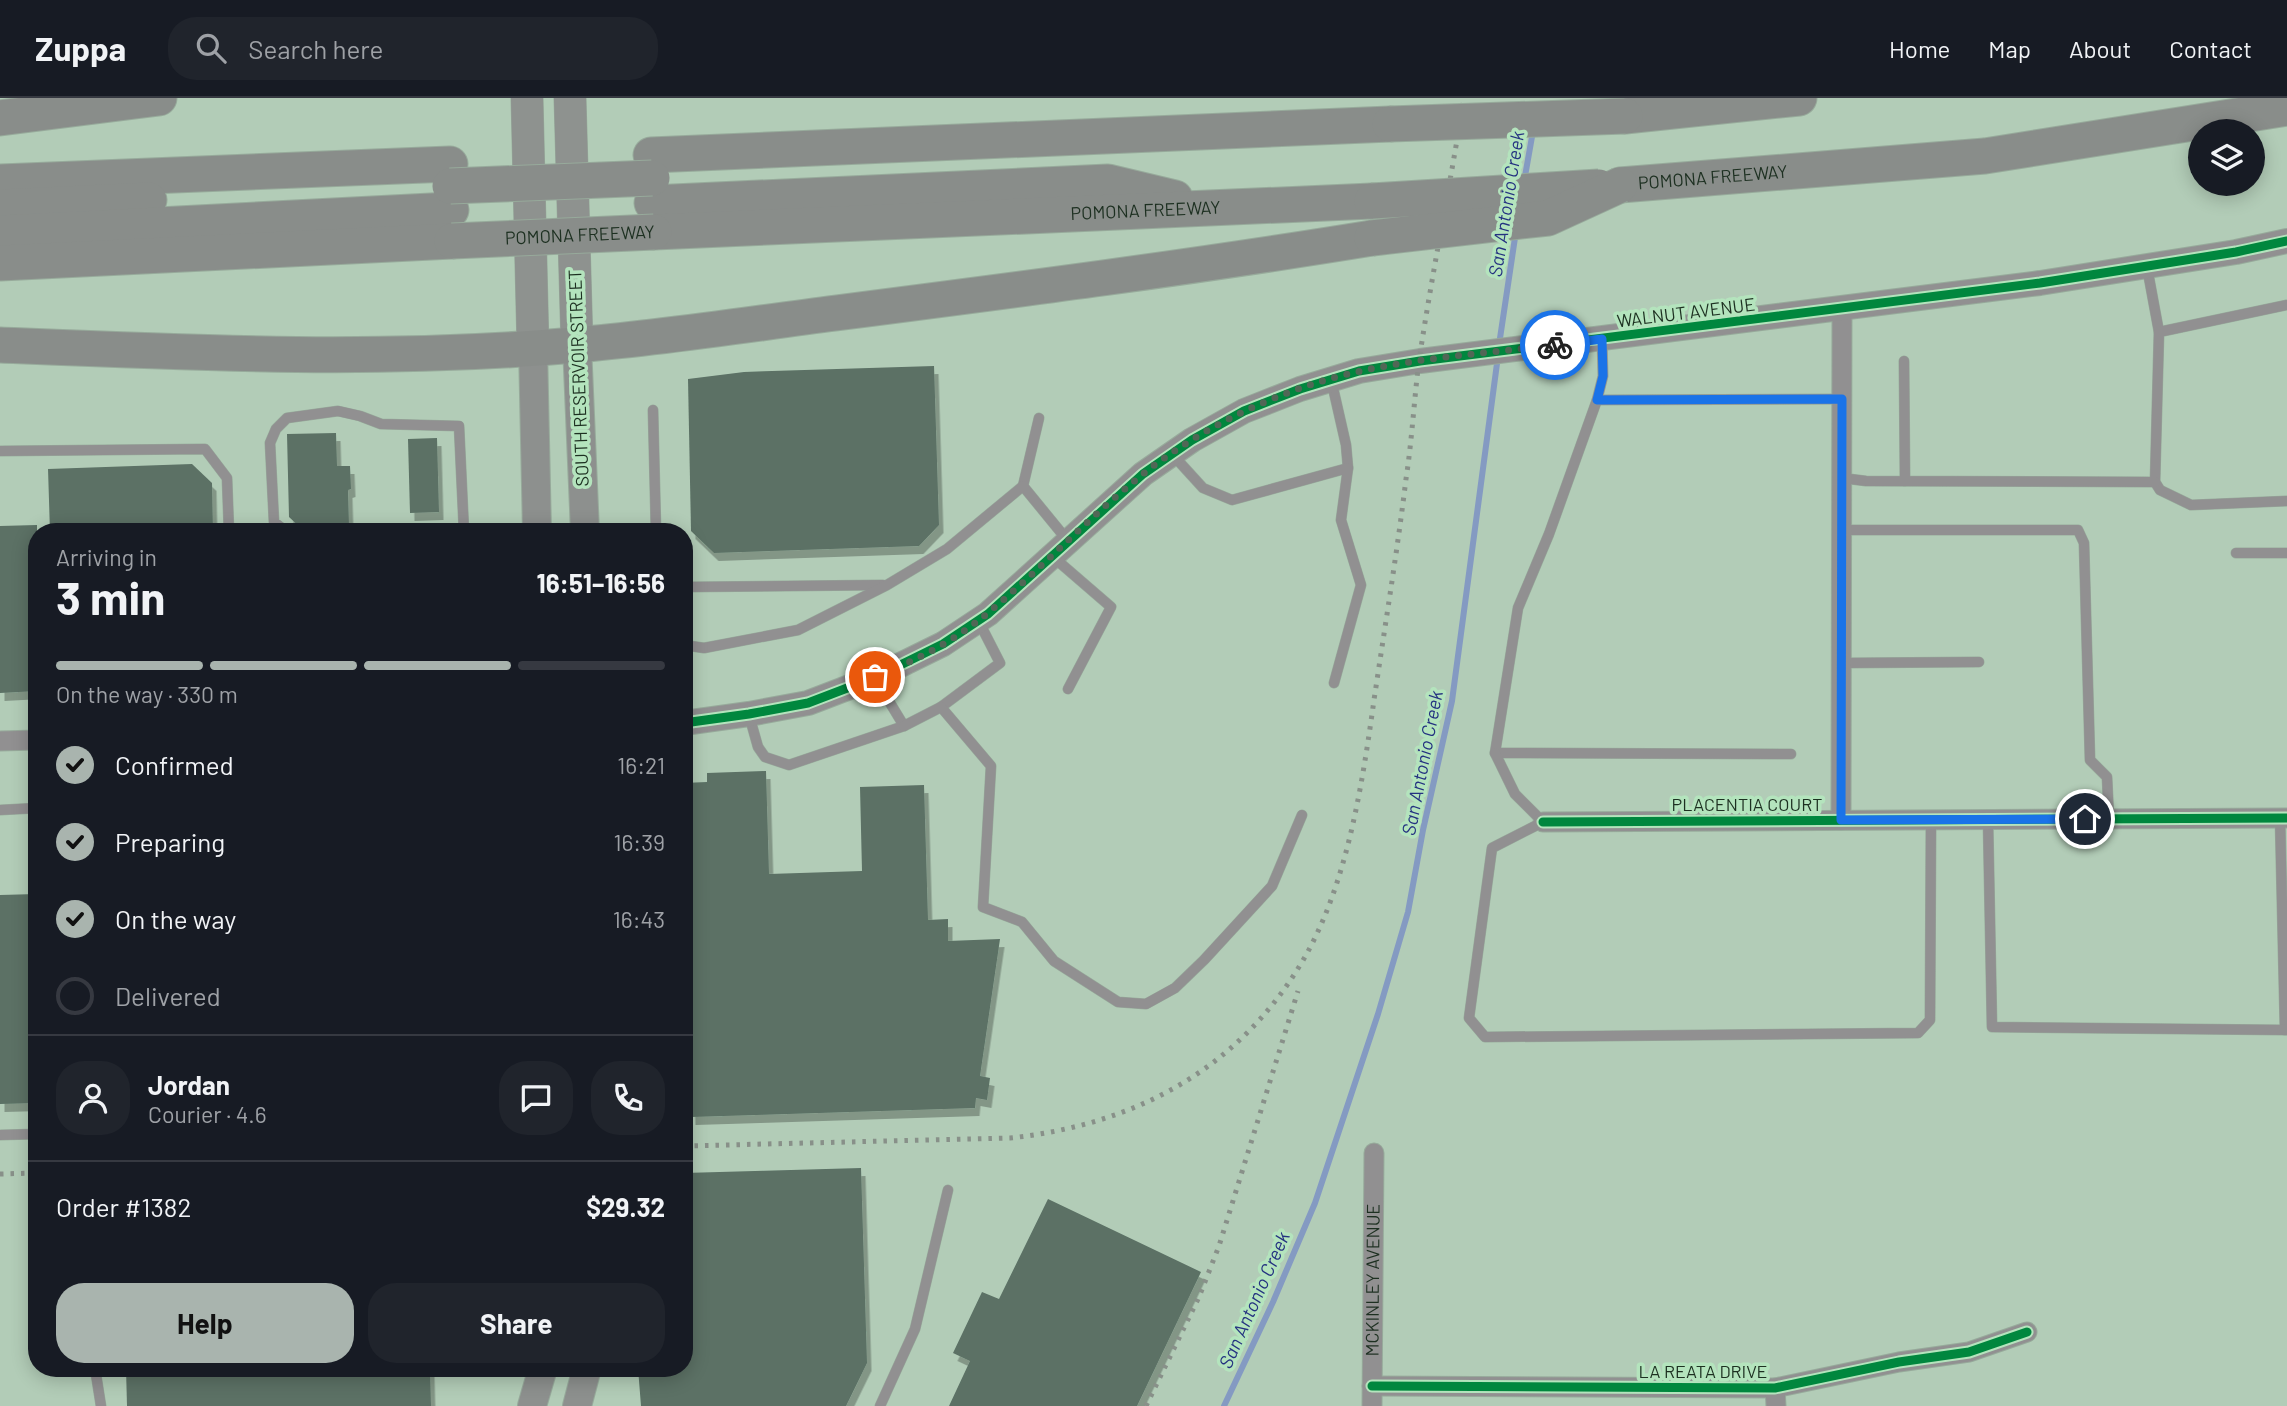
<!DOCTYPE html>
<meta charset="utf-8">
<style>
:root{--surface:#171b24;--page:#20242c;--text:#f1f3f6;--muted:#9ea1a6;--line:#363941;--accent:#a9b4ae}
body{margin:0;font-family:Barlow,sans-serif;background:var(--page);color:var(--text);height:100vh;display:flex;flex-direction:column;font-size:26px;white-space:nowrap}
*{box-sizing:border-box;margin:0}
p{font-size:23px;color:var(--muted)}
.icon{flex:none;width:38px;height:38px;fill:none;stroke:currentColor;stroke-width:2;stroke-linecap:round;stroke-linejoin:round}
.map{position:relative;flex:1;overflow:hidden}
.panel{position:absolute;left:28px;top:425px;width:665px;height:854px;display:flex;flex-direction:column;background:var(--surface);border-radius:28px;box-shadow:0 4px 18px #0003}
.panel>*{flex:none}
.buttons{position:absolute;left:2188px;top:21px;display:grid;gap:14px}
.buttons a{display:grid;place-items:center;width:77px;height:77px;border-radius:50%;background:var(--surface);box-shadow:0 4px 18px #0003;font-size:35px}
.pin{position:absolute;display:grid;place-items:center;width:60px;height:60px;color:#fff;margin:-30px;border:4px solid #fff;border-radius:50%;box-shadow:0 2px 7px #0007}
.courier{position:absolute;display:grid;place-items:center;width:70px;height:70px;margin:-35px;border:5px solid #1a73e8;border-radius:50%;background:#fff;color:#222;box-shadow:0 2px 9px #0007}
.overview em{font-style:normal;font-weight:700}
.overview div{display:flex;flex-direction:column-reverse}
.overview{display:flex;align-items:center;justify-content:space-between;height:119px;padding:0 28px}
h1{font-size:46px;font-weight:700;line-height:52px}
.bar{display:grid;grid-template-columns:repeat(4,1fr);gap:10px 7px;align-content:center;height:84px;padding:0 28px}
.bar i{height:9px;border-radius:5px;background:var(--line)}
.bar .selected{background:var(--accent)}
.bar p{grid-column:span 4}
.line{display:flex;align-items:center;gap:18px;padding:0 28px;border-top:2px solid var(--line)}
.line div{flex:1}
.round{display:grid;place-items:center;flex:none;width:74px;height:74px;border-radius:28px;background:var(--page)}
ol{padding:0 28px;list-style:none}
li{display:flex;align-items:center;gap:21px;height:77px}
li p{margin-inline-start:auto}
li .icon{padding:7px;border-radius:50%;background:var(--accent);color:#111;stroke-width:4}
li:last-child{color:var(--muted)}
li i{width:38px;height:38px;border:4px solid var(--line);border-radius:50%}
.button{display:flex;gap:14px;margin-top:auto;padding:14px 28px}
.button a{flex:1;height:80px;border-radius:28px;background:var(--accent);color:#111;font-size:28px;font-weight:700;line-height:80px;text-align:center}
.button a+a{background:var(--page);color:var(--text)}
header{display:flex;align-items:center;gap:42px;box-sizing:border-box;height:98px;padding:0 35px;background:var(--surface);border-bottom:2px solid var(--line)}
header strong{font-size:33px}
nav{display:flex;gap:38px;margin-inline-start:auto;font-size:24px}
.search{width:490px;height:63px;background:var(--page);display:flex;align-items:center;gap:18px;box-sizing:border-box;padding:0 24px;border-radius:28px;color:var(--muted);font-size:26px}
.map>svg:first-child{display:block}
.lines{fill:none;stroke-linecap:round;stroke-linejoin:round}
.stream{stroke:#849ac2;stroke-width:6}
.building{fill:#5b7165;filter:url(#shadow)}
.service-casing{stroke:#97aa9b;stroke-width:11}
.minor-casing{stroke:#97aa9b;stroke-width:21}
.tertiary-casing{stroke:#97aa9b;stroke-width:26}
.secondary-casing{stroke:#97aa9b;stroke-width:30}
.primary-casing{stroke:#97aa9b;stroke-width:33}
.motorway-casing{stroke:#97aa9b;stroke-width:37}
.service{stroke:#919091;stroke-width:10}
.minor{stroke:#919091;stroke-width:19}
.tertiary{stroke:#919091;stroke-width:24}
.secondary{stroke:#8d908e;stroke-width:28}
.primary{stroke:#8e928f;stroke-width:32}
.motorway{stroke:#898d8a;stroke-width:35}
.rail{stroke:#889089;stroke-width:5;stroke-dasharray:3.5 7;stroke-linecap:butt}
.motorway-bridge-casing{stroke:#97aa9b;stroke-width:37;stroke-linecap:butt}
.motorway-bridge{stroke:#898d8a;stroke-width:35}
.cycleway-casing{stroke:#b4e4bd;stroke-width:13}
.cycleway{stroke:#00873e;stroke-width:9}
.done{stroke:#516756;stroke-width:7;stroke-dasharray:0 12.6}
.route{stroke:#1a73e8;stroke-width:9}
.labels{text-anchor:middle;stroke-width:7;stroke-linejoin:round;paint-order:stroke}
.street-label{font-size:18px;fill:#1d3021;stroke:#b4e4bd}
.water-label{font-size:19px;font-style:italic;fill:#243280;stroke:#b4e4bd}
</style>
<header>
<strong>Zuppa</strong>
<div class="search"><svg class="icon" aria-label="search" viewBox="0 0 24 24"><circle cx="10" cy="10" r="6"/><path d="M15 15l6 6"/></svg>Search here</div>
<nav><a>Home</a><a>Map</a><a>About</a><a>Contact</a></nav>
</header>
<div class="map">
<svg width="2287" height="1308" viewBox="0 0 2287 1308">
<defs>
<filter id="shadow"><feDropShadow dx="4.5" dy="8" stdDeviation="0" flood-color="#0004"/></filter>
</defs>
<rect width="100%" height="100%" fill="#b2ccb7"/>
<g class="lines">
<g class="stream">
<path d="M1524 84 1533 33"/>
<path d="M1499 247 1516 133"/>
<path d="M1224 1308 1273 1204 1315 1105 1378 916 1408 814 1423 732 1452 603 1498 258"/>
</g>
</g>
<g class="building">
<path d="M934 268 939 427 919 448 714 455 691 433 688 281 744 274Z"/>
<path d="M336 335 337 368H350L351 391 348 392 349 428 302 431 289 419 287 336Z"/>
<path d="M437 340 439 414 410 415 408 341Z"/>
<path d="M192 366 212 385 213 434H50L48 371Z"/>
<path d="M37 427V593L0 595V428Z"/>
<path d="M766 673 769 776 862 773 860 689 924 687 928 822 948 821V843L1000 841 980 978 990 980 987 1002 976 1000 975 1010 691 1019 684 810V685L707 684V675Z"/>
<path d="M37 796V1005L0 1006V797Z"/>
<path d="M861 1070 867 1265 846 1308H641L638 1270H684V1075Z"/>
<path d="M1048 1101 1201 1174 1137 1308H949L970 1263 953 1255 982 1194 999 1201Z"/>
<path d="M126 1270H430L431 1308H127Z"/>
</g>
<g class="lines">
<defs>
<g id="service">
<path d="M2147 169 2159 234"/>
<path d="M2287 207 2159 234 2155 384 2160 392 2191 407 2287 403"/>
<path d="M1602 242 1603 278 1597 302 1549 436 1518 510 1495 655 1791 656"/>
<path d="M1904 263 1905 383"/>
<path d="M1331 281 1346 347 1348 370"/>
<path d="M1597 302 1842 301"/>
<path d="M653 312 656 434"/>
<path d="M0 353 205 351 227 380 229 434"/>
<path d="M1172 356 1203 390 1232 402 1348 370 1341 422 1361 487 1334 585"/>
<path d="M1842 380 1866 383 2155 384"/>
<path d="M1023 388 1039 320"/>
<path d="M1841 432H2078L2084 445 2090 662 2107 679 2109 721"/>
<path d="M292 434 283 431 274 424 270 345 276 331 287 320 338 313 360 318 381 326 459 328 464 434"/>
<path d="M2236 455H2287"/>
<path d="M1052 458 1111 509 1068 591"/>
<path d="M684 489 883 487"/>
<path d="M684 547 704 550 798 532 887 487 947 451 1023 388 1068 443"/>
<path d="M1841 565 1979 564"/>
<path d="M941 609 1000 565 978 522"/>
<path d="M749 617 758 649 765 659 789 667 904 628 875 580"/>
<path d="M904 628 941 609 991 668 983 809 1022 824 1054 863 1118 904 1146 906 1175 890 1204 862 1272 788 1302 717"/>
<path d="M1495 655 1515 696 1543 724 1492 750 1469 920 1485 939 1918 935 1930 922 1931 722"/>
<path d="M0 712 37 710"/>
<path d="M2280 720 2285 932"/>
<path d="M1988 722 1992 929 2287 932"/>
<path d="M0 1037 37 1036"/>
<path d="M95 1270 101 1308"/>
<path d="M880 1308 915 1231 948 1092"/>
</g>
<g id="minor">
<path d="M0 643 37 642"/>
<path d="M1841 722 1842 211"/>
<path d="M1543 724 2287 720"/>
<path d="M1372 1288 1775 1290 1899 1264 1969 1254 2027 1234"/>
<path d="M1775 1290 1776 1308"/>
<path id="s1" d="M1372 1308 1374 1055"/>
</g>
<path id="tertiary" d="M684 625 749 616 808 605 876 579 943 546 988 516 1143 376 1192 342 1244 313 1300 291 1359 273 1420 263 2040 185 2236 154 2287 143"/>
<g id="secondary">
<path d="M577 247 585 434"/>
<path d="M533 250 537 434"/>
<path d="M532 1308 543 1270"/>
<path d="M577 1308 587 1270"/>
</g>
<g id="primary">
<path d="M527 0 533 250"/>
<path d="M570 0 577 247"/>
</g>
<g id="motorway">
<path d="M1625 18 1799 0"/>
<path d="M0 20 159 0"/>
<path d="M651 57 1390 26"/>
<path d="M0 84 450 66"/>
<path id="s2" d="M1620 87 1985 58 2287 10"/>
<path d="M652 105 1108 84 1175 100"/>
<path d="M0 109 149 102"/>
<path id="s3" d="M654 134 1372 103"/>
<path d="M0 135 451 112"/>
<path d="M0 165 452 143"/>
<path d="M0 247C191 255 384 264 575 247 662 240 750 226 836 215 1015 192 1194 169 1372 140"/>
</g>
</defs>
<use href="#service" class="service-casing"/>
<use href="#minor" class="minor-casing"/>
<use href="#tertiary" class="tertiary-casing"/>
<use href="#secondary" class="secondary-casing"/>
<use href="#primary" class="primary-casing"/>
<use href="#motorway" class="motorway-casing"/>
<use href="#service" class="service"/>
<use href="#minor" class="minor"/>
<use href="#tertiary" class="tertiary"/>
<use href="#secondary" class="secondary"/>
<use href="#primary" class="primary"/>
<use href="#motorway" class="motorway"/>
<g class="rail">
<path d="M684 1048 1010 1040C1133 1027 1237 973 1302 864 1347 788 1362 688 1374 602 1385 528 1397 455 1406 381 1412 342 1414 302 1419 263 1432 175 1450 88 1464 0"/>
<path d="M0 1076 37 1075"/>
<path d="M1146 1308 1199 1199 1219 1148 1298 893"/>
</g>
<defs>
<g id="motorway-bridge">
<path d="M1390 26 1625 18"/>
<path d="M450 88 652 80"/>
<path d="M1372 103 1599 89"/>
<path d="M1372 140 1548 120 1620 87"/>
<path id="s4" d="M452 143 654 134"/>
</g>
</defs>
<use href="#motorway-bridge" class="motorway-bridge-casing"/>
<use href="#motorway-bridge" class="motorway-bridge"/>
<defs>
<g id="cycleway">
<path d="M684 625 749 616 808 605 876 579 943 546 988 516 1143 376 1192 342 1244 313 1300 291 1359 273 1420 263 2040 185 2236 154 2287 143"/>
<path d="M1543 724 2287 720"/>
<path d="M1372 1288 1775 1290 1899 1264 1969 1254 2027 1234"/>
</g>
</defs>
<use href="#cycleway" class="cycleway-casing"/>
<use href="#cycleway" class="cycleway"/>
</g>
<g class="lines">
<path class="done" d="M875 579C915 563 956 542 989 514 1042 470 1089 419 1143 376 1203 328 1285 289 1361 273 1424 259 1490 255 1555 247"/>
<path class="route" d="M1555 247 1602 241 1603 278 1597 302 1842 301 1841 722 2085 721"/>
</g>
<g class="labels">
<g class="street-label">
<text dy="6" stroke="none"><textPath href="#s2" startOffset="93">POMONA FREEWAY</textPath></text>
<text dy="6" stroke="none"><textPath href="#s3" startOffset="492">POMONA FREEWAY</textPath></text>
<text dy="6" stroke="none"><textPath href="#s4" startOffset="128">POMONA FREEWAY</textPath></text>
<text transform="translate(1686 215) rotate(-7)" y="6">WALNUT AVENUE</text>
<text transform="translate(579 280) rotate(-92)" y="6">SOUTH RESERVOIR STREET</text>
<text x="1747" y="713">PLACENTIA COURT</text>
<text dy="6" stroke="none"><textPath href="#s1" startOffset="126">MCKINLEY AVENUE</textPath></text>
<text x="1703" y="1280">LA REATA DRIVE</text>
</g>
<g class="water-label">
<text transform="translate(1506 106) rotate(-81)" y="7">San Antonio Creek</text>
<text transform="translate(1422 665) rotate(-79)" y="7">San Antonio Creek</text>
<text transform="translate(1254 1202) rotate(-66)" y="7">San Antonio Creek</text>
</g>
</g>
</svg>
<div class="buttons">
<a><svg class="icon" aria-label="layers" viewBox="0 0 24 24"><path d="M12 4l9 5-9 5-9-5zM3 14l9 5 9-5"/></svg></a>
</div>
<div class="pin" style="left:875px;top:579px;background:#ea580c"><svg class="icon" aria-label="bag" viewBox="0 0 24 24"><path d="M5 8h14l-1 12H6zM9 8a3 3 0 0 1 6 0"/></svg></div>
<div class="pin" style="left:2085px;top:721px;background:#1f2937"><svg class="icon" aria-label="home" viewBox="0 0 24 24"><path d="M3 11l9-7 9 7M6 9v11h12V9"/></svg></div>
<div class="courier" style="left:1555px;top:247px"><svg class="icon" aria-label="bike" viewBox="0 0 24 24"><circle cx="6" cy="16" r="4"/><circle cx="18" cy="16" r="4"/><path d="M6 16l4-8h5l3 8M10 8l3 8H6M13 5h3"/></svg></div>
<section class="panel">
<div class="overview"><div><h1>3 min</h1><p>Arriving in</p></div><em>16:51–16:56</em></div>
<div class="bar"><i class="selected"></i><i class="selected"></i><i class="selected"></i><i></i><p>On the way · 330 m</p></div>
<ol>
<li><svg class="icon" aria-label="check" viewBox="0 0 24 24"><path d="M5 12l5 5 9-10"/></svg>Confirmed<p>16:21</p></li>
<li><svg class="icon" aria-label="check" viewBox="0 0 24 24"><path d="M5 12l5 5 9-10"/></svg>Preparing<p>16:39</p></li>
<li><svg class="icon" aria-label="check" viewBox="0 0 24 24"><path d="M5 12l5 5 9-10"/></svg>On the way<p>16:43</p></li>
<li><i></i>Delivered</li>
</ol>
<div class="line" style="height:126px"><a class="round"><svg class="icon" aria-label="person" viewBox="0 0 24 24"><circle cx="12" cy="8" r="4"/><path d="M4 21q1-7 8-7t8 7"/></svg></a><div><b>Jordan</b><p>Courier · 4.6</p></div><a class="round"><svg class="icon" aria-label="chat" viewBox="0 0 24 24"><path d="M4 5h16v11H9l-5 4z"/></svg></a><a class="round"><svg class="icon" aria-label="phone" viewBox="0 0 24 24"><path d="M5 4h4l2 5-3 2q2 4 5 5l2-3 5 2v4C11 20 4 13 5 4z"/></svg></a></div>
<div class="line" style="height:91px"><div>Order #1382</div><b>$29.32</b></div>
<div class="button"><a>Help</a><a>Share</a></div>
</section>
</div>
